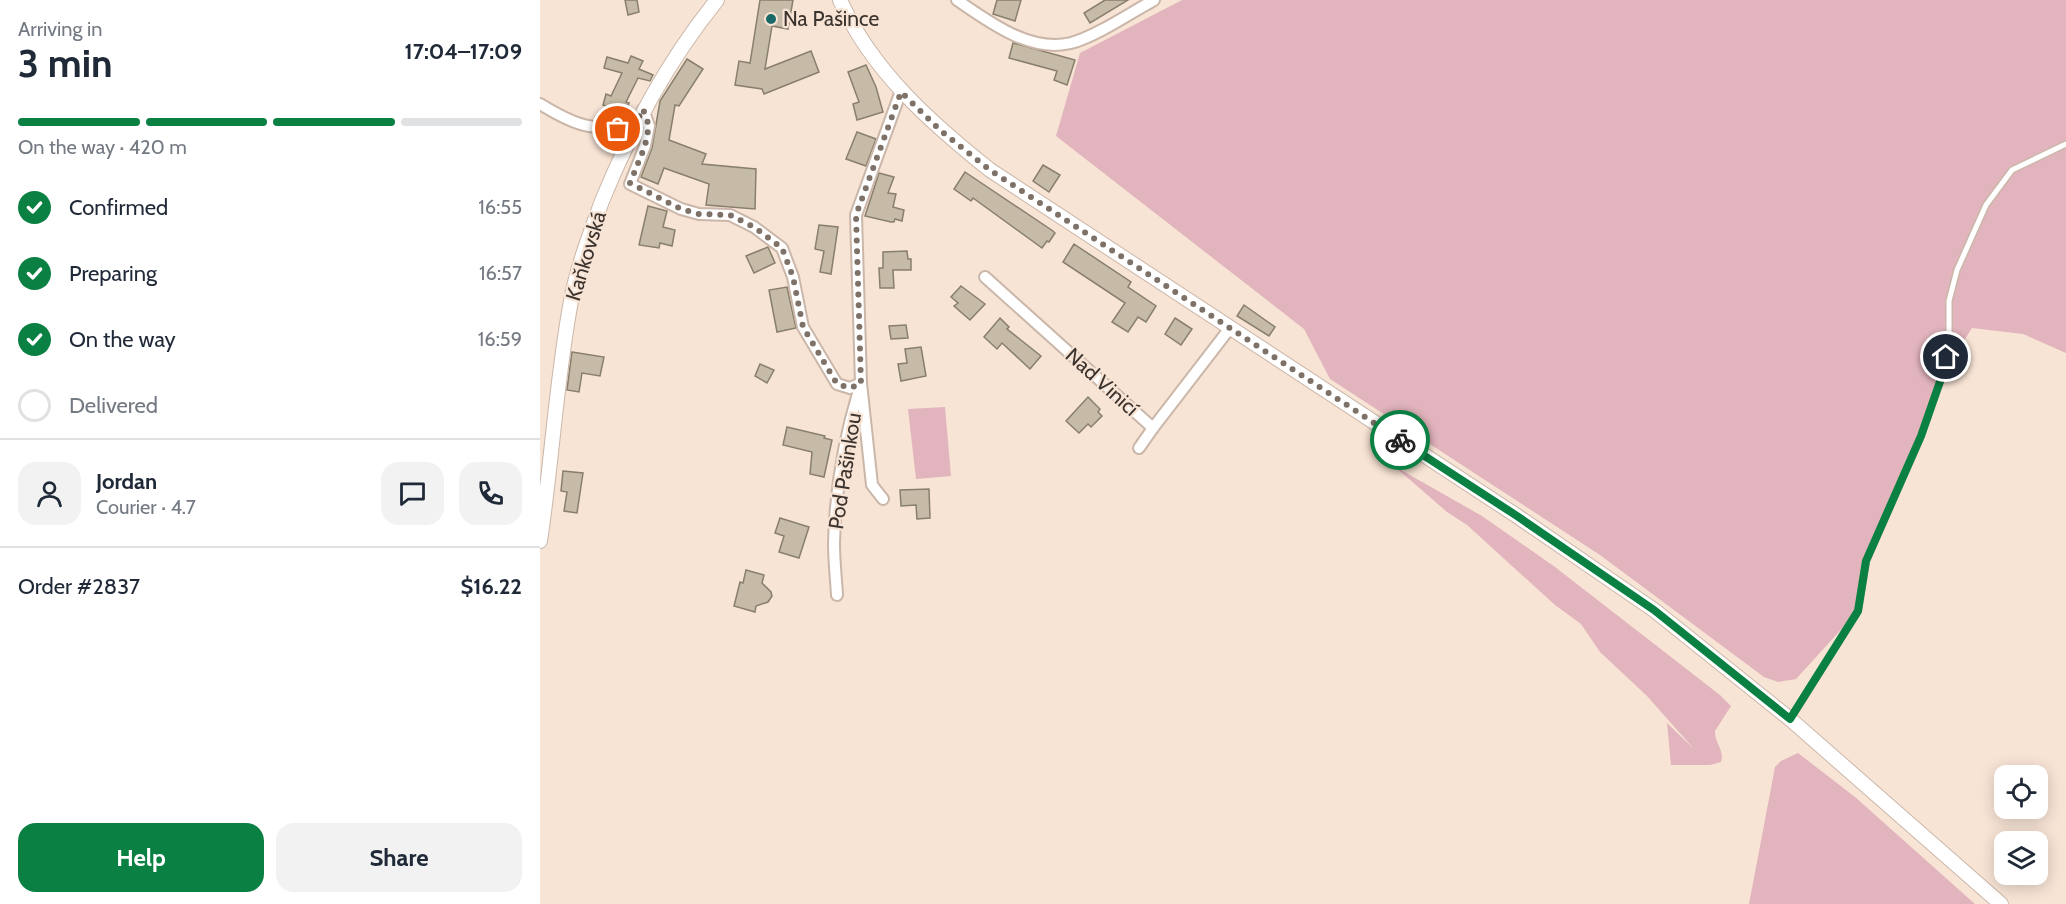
<!DOCTYPE html>
<meta charset="utf-8">
<style>
:root{--surface:#fff;--page:#f2f2f3;--text:#1f2937;--muted:#747a83;--line:#e0e1e3;--accent:#0b8043}
body{margin:0;font-family:Cabin,sans-serif;background:var(--page);color:var(--text);height:100vh;display:flex;flex-direction:column;font-size:22px;white-space:nowrap}
*{box-sizing:border-box;margin:0}
p{font-size:20px;color:var(--muted)}
.icon{flex:none;width:33px;height:33px;fill:none;stroke:currentColor;stroke-width:2;stroke-linecap:round;stroke-linejoin:round}
.map{position:relative;flex:1;overflow:hidden}
.drawer{display:flex;flex-direction:column;background:var(--surface);width:540px}
.drawer>*{flex:none}
.fabs{position:absolute;left:1454px;top:765px;display:grid;gap:12px}
.fabs a{display:grid;place-items:center;width:54px;height:54px;border-radius:12px;background:var(--surface);box-shadow:0 3px 15px #0003;font-size:30px}
.pin{position:absolute;display:grid;place-items:center;width:51px;height:51px;color:#fff;margin:-26px;border:3px solid #fff;border-radius:50%;box-shadow:0 2px 6px #0007}
.courier{position:absolute;display:grid;place-items:center;width:60px;height:60px;margin:-30px;border:4px solid #0b8043;border-radius:50%;background:#fff;color:#222;box-shadow:0 2px 8px #0007}
.summary em{font-style:normal;font-weight:700}
.summary div{display:flex;flex-direction:column-reverse}
.summary{display:flex;align-items:center;justify-content:space-between;height:102px;padding:0 18px}
h1{font-size:39px;font-weight:700;line-height:45px}
.bar{display:grid;grid-template-columns:repeat(4,1fr);gap:9px 6px;align-content:center;height:72px;padding:0 18px}
.bar i{height:8px;border-radius:4px;background:var(--line)}
.bar .selected{background:var(--accent)}
.bar p{grid-column:span 4}
.line{display:flex;align-items:center;gap:15px;padding:0 18px;border-top:2px solid var(--line)}
.line div{flex:1}
.round{display:grid;place-items:center;flex:none;width:63px;height:63px;border-radius:18px;background:var(--page)}
ol{padding:0 18px;list-style:none}
li{display:flex;align-items:center;gap:18px;height:66px}
li p{margin-inline-start:auto}
li .icon{padding:6px;border-radius:50%;background:var(--accent);color:#fff;stroke-width:4}
li:last-child{color:var(--muted)}
li i{width:33px;height:33px;border:3px solid var(--line);border-radius:50%}
.button{display:flex;gap:12px;margin-top:auto;padding:12px 18px}
.button a{flex:1;height:69px;border-radius:18px;background:var(--accent);color:#fff;font-size:24px;font-weight:700;line-height:69px;text-align:center}
.button a+a{background:var(--page);color:var(--text)}
main{display:flex;flex:1;min-height:0}
.map>svg:first-child{display:block}
.green{fill:#e2b4bd}
.building{fill:#c5bba6;stroke:#887f6c;stroke-width:1.5}
.lines{fill:none;stroke-linecap:round;stroke-linejoin:round}
.service-casing{stroke:#cbb7a9;stroke-width:8}
.minor-casing{stroke:#cbb7a9;stroke-width:14}
.tertiary-casing{stroke:#cbb7a9;stroke-width:16}
.service{stroke:#fff;stroke-width:5}
.minor{stroke:#fff;stroke-width:10}
.tertiary{stroke:#fff;stroke-width:14}
.done{stroke:#7d7168;stroke-width:6;stroke-dasharray:0 10.8}
.route{stroke:#0b8043;stroke-width:8}
.poi-dot{fill:#1b6868;stroke:#f8e4d5;stroke-width:2}
.labels{text-anchor:middle;stroke-width:4.5;stroke-linejoin:round;paint-order:stroke}
.poi-label{font-size:21px;fill:#3b332e;stroke:#f8e4d5;text-anchor:start}
.street-label{font-size:21px;fill:#3b332e;stroke:#f8e4d5}
</style>
<main>
<section class="drawer">
<div class="summary"><div><h1>3 min</h1><p>Arriving in</p></div><em>17:04–17:09</em></div>
<div class="bar"><i class="selected"></i><i class="selected"></i><i class="selected"></i><i></i><p>On the way · 420 m</p></div>
<ol>
<li><svg class="icon" aria-label="check" viewBox="0 0 24 24"><path d="M5 12l5 5 9-10"/></svg>Confirmed<p>16:55</p></li>
<li><svg class="icon" aria-label="check" viewBox="0 0 24 24"><path d="M5 12l5 5 9-10"/></svg>Preparing<p>16:57</p></li>
<li><svg class="icon" aria-label="check" viewBox="0 0 24 24"><path d="M5 12l5 5 9-10"/></svg>On the way<p>16:59</p></li>
<li><i></i>Delivered</li>
</ol>
<div class="line" style="height:108px"><a class="round"><svg class="icon" aria-label="person" viewBox="0 0 24 24"><circle cx="12" cy="8" r="4"/><path d="M4 21q1-7 8-7t8 7"/></svg></a><div><b>Jordan</b><p>Courier · 4.7</p></div><a class="round"><svg class="icon" aria-label="chat" viewBox="0 0 24 24"><path d="M4 5h16v11H9l-5 4z"/></svg></a><a class="round"><svg class="icon" aria-label="phone" viewBox="0 0 24 24"><path d="M5 4h4l2 5-3 2q2 4 5 5l2-3 5 2v4C11 20 4 13 5 4z"/></svg></a></div>
<div class="line" style="height:78px"><div>Order #2837</div><b>$16.22</b></div>
<div class="button"><a>Help</a><a>Share</a></div>
</section>
<div class="map">
<svg width="1526" height="904" viewBox="0 0 1526 904">
<rect width="100%" height="100%" fill="#f8e4d5"/>
<g class="green">
<path d="M642 0H1526V353L1483 334 1432 328 1403 373 1381 436 1326 561 1318 611 1256 679 1238 682 1224 677 1060 555 790 379 764 329 516 136 540 53Z"/>
<path d="M405 407 411 476 376 479 368 409Z"/>
<path d="M854 466 942 516 1015 567 1180 695 1191 706 1175 731C1174 742 1185 750 1181 762L1170 765H1131L1127 723 1154 749 1107 696 1060 652 1041 624 1015 605 927 525 907 512Z"/>
<path d="M1258 753 1315 797 1435 904H1209L1235 767 1241 761Z"/>
</g>
<g class="building">
<path d="M85 0H97L99 12 88 15Z"/>
<path d="M220 0H253L248 29 232 26 225 69 271 51 279 72 224 94 222 89 195 85 199 61 210 63Z"/>
<path d="M457 0H481L475 21 453 14Z"/>
<path d="M565 0H588L550 23 544 13Z"/>
<path d="M473 43 535 60 527 85 514 80 517 71 469 58Z"/>
<path d="M91 56 103 61 99 69 113 75 110 81 98 78 86 102 89 103 85 113 63 105 66 94 71 96 82 73 64 68 67 57 88 63Z"/>
<path d="M147 59 163 69 139 106 135 105 129 140 166 154 162 164 216 169 215 209 166 205 169 184 124 168 118 184 101 177 112 148 120 101Z"/>
<path d="M326 65 336 87 343 112 317 120 313 104 319 102 308 72Z"/>
<path d="M317 132 336 139 326 166 306 159Z"/>
<path d="M503 165 520 175 509 192 493 181Z"/>
<path d="M425 172 513 231 515 233 509 242 507 241 502 248 433 198 431 201 414 189Z"/>
<path d="M339 173 354 177 348 193 356 194 353 207 364 210 362 221 355 219 354 222H351L325 216Z"/>
<path d="M108 206 127 211 123 227 135 230 132 246 120 243 119 248 99 245Z"/>
<path d="M279 225 298 227 291 274 280 272 284 251 275 249Z"/>
<path d="M534 244 591 282 588 287 616 306 606 322 598 317 588 332 572 322 585 303 523 262Z"/>
<path d="M228 247 235 263 214 273 206 256Z"/>
<path d="M367 251 368 259H371V270H353L354 288H340L339 268H343V252Z"/>
<path d="M421 286 445 304 430 320 414 306 418 303 411 297Z"/>
<path d="M247 287 256 328 237 332 229 290Z"/>
<path d="M704 305 735 327 729 336 697 316Z"/>
<path d="M460 318 469 327 467 329 501 356 490 369 462 343 457 349 444 337Z"/>
<path d="M635 318 652 329 641 345 625 334Z"/>
<path d="M366 325 368 338 351 339 349 326Z"/>
<path d="M381 347 386 376 361 381 358 364 367 363 365 349Z"/>
<path d="M32 352 64 357 60 376 42 373 39 392 27 390Z"/>
<path d="M220 364 234 370 227 383 215 376Z"/>
<path d="M548 397 560 409 558 412 562 416 551 427 548 424 539 433 526 421Z"/>
<path d="M247 427 285 436 284 438 292 440 284 477 270 474 272 452 243 445Z"/>
<path d="M23 471 43 473 37 513 24 511 27 492 21 491Z"/>
<path d="M389 489 390 518 377 519 376 505 361 506 360 490Z"/>
<path d="M240 518 269 527 259 558 239 552 244 536 235 533Z"/>
<path d="M206 570 224 575 222 583 231 592 232 596 228 602 216 606 215 612 194 606 200 582 203 583Z"/>
</g>
<g class="lines">
<defs>
<path id="service" d="M1251 718 1318 611 1326 561 1381 436 1403 373 1409 342V301L1417 270 1446 205 1472 170 1526 144"/>
<g id="minor">
<path d="M417 0C449 22 490 53 531 43 555 37 592 12 614 0"/>
<path d="M0 104C13 112 28 121 44 125 59 129 75 128 91 133"/>
<path d="M103 109 109 126 105 146 90 184 141 209 159 214 190 215 214 227 242 248 253 277 263 327 297 384 310 388 321 383"/>
<path d="M445 277 613 428 690 328"/>
<path d="M599 448 613 428"/>
<path d="M343 499 332 485 321 383 316 215 361 91"/>
<path d="M297 595C296 578 294 561 294 544 295 492 304 439 319 390"/>
</g>
<g id="tertiary">
<path d="M300 0C332 71 391 123 450 170L977 516 1114 610 1250 719 1461 904"/>
<path d="M0 541C12 462 16 381 31 301 37 267 50 234 62 201 92 128 127 62 177 0"/>
</g>
</defs>
<use href="#service" class="service-casing"/>
<use href="#minor" class="minor-casing"/>
<use href="#tertiary" class="tertiary-casing"/>
<use href="#service" class="service"/>
<use href="#minor" class="minor"/>
<use href="#tertiary" class="tertiary"/>
</g>
<g class="lines">
<path class="done" d="M78 129 91 133 103 109 109 126 105 146 90 183 141 209 159 214 190 215 214 227 242 248 253 277 263 327 297 384 310 388 321 384 316 215 361 92 400 130 450 170 860 440"/>
<path class="route" d="M860 440 977 516 1114 610 1250 719 1318 611 1326 561 1381 436 1403 373 1406 357"/>
</g>
<circle class="poi-dot" cx="231" cy="19" r="6"/>
<g class="labels">
<g class="poi-label">
<text x="243" y="26">Na Pašince</text>
</g>
<g class="street-label">
<text transform="translate(46 256) rotate(-73)" y="7">Kaňkovská</text>
<text transform="translate(562 382) rotate(42)" y="7">Nad Vinicí</text>
<text transform="translate(305 471) rotate(-81)" y="7">Pod Pašinkou</text>
</g>
</g>
</svg>
<div class="fabs">
<a><svg class="icon" aria-label="locate" viewBox="0 0 24 24"><circle cx="12" cy="12" r="6"/><path d="M12 2v4M12 18v4M2 12h4M18 12h4"/></svg></a>
<a><svg class="icon" aria-label="layers" viewBox="0 0 24 24"><path d="M12 4l9 5-9 5-9-5zM3 14l9 5 9-5"/></svg></a>
</div>
<div class="pin" style="left:78px;top:129px;background:#ea580c"><svg class="icon" aria-label="bag" viewBox="0 0 24 24"><path d="M5 8h14l-1 12H6zM9 8a3 3 0 0 1 6 0"/></svg></div>
<div class="pin" style="left:1406px;top:357px;background:#1f2937"><svg class="icon" aria-label="home" viewBox="0 0 24 24"><path d="M3 11l9-7 9 7M6 9v11h12V9"/></svg></div>
<div class="courier" style="left:860px;top:440px"><svg class="icon" aria-label="bike" viewBox="0 0 24 24"><circle cx="6" cy="16" r="4"/><circle cx="18" cy="16" r="4"/><path d="M6 16l4-8h5l3 8M10 8l3 8H6M13 5h3"/></svg></div>
</div>
</main>
